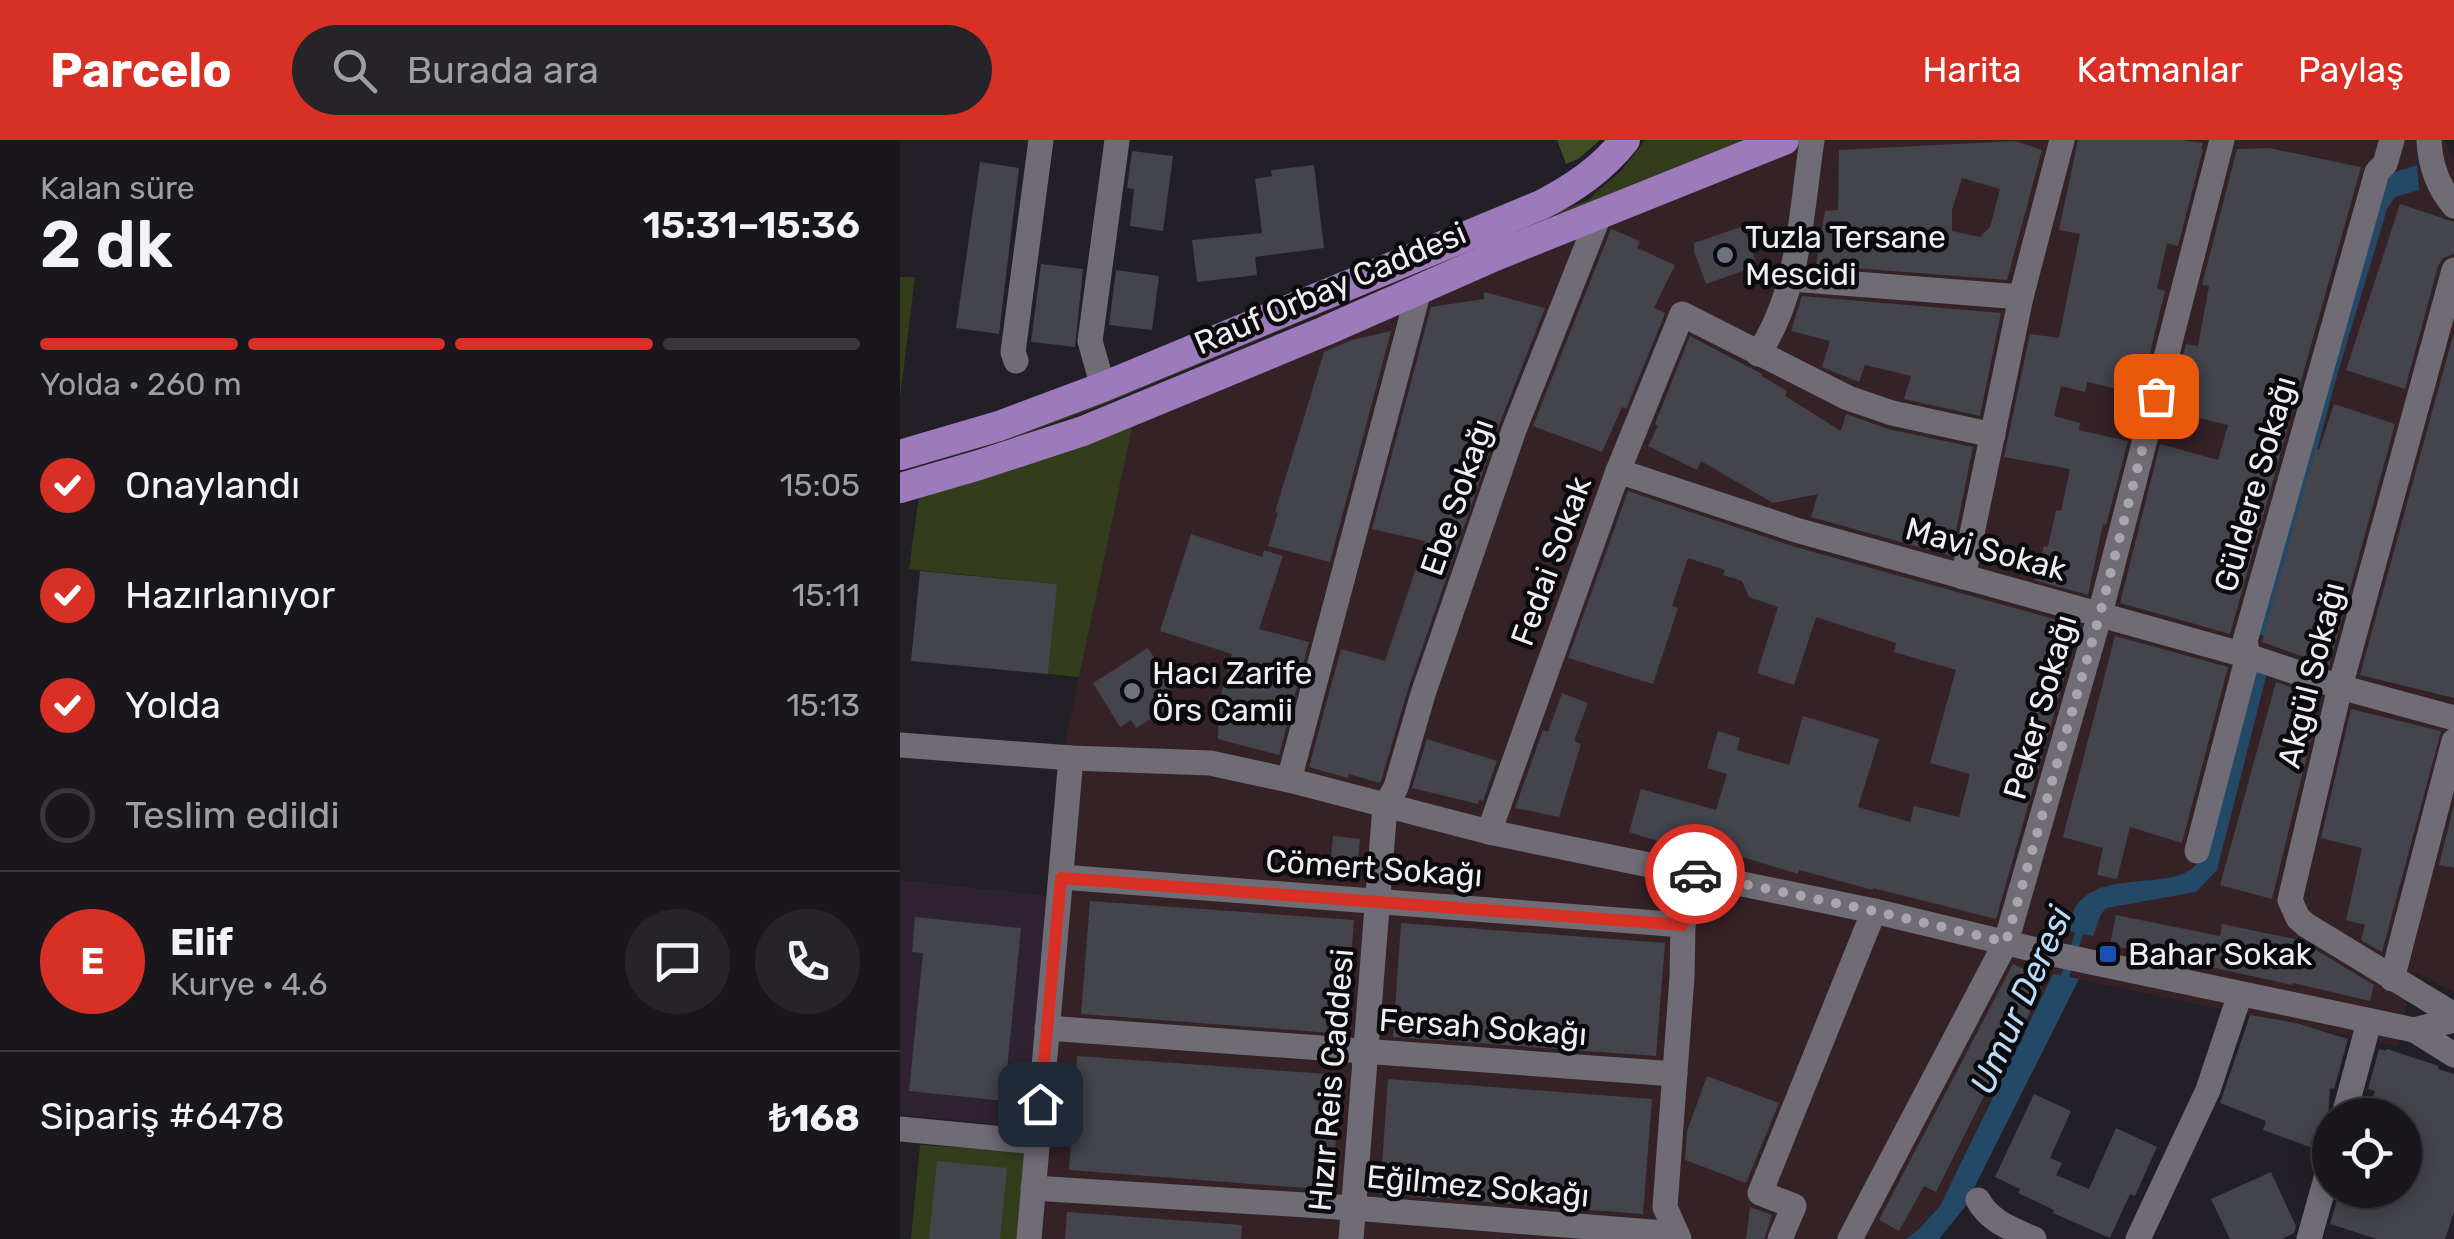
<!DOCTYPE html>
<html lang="tr">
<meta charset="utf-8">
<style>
:root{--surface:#1a171c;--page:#272429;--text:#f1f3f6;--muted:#9f9fa3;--line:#38363b;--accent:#d93025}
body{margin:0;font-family:Rubik,sans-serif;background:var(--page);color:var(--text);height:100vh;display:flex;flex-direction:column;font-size:38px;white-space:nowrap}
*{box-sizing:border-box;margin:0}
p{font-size:32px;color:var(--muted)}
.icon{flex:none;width:55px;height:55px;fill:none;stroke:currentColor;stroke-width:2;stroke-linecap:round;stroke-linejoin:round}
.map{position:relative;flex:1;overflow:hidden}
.side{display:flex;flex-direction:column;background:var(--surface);width:900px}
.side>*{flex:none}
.controls{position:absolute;left:1412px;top:958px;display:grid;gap:20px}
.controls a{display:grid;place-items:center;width:110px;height:110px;border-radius:50%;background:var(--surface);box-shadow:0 5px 25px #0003,0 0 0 2px var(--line);font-size:50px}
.pin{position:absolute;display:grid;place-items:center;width:85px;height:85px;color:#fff;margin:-42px;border-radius:20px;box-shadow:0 5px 15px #0006}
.courier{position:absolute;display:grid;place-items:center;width:100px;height:100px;margin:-50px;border:8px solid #d93025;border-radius:50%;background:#fff;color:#222;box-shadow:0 2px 12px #0007}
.overview em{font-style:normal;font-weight:600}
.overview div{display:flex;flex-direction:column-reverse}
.overview{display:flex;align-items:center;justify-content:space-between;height:170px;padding:0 40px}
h1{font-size:65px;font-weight:600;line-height:75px}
.bar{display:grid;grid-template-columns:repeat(4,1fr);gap:15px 10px;align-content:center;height:120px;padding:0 40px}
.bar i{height:12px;border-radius:8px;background:var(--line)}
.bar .current{background:var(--accent)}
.bar p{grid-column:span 4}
.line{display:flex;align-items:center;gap:25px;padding:0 40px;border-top:2px solid var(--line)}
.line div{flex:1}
.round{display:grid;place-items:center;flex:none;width:105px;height:105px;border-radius:52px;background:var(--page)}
ol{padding:0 40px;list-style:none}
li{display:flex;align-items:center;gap:30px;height:110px}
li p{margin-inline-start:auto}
li .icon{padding:10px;border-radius:50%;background:var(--accent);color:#fff;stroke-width:4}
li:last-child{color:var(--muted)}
li i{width:55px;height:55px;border:5px solid var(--line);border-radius:50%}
header{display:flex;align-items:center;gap:60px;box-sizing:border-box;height:140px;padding:0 50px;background:var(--accent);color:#fff}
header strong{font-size:48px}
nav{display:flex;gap:55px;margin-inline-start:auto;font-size:35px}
.search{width:700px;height:90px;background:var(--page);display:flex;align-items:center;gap:25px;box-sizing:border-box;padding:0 35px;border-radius:55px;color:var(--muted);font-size:38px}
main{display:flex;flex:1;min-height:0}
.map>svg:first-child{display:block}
.industrial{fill:#352227}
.education{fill:#2f2331}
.green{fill:#333d1c}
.forest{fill:#414e23}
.water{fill:#244967}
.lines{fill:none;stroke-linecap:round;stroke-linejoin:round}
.stream{stroke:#244967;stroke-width:8}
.building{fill:#43444c;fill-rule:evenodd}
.minor{stroke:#706c75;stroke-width:25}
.major{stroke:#9c7abc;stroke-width:30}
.done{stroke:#a8a6ab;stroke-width:10;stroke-dasharray:0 18}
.route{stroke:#d93025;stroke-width:12}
.worship-dot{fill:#6b7280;stroke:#0b0a0d;stroke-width:4}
.transit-dot{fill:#1a4fb4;stroke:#0b0a0d;stroke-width:4}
.labels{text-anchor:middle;stroke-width:9;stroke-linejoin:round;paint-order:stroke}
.poi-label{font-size:32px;fill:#f0eef3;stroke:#0b0a0d;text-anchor:start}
.street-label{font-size:32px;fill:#f0eef3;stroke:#0b0a0d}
.water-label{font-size:35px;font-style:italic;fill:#b9dcfc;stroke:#0b0a0d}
</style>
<header>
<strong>Parcelo</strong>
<div class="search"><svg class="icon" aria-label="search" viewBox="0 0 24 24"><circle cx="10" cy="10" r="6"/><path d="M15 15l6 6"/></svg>Burada ara</div>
<nav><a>Harita</a><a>Katmanlar</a><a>Paylaş</a></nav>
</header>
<main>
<section class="side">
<div class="overview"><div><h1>2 dk</h1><p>Kalan süre</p></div><em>15:31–15:36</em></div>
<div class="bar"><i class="current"></i><i class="current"></i><i class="current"></i><i></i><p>Yolda · 260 m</p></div>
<ol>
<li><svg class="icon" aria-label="check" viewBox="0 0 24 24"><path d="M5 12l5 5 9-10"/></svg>Onaylandı<p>15:05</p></li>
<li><svg class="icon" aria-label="check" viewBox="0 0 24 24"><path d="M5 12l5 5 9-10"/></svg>Hazırlanıyor<p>15:11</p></li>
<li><svg class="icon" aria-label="check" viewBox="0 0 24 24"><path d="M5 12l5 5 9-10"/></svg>Yolda<p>15:13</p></li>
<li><i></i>Teslim edildi</li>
</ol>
<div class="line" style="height:180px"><b class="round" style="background:var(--accent);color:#fff">E</b><div><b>Elif</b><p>Kurye · 4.6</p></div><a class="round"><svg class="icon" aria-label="chat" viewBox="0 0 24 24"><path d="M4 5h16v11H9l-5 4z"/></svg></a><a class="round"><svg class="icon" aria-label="phone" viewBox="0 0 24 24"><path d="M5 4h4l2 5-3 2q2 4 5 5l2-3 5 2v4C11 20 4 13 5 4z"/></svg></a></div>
<div class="line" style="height:130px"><div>Sipariş #6478</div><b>₺168</b></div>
</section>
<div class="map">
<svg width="1554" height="1099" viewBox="0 0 1554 1099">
<rect width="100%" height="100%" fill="#221f26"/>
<path class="industrial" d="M905 0H1544L1554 20V852L1513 832 1498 906 1153 834 1040 1066 1020 1088 1006 1099H118L160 626 233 283Z"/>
<path class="education" d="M0 740 149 756 128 987 0 975Z"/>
<g class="green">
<path d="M745 0H843L610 94 192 269 110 299 0 331V328L688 60 722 30Z"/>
<path d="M0 137H15L0 258Z"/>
<path d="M233 283 179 537 148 534 156 444 9 429 19 356Z"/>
<path d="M20 1005 126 1012 118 1099H11Z"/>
</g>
<path class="forest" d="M657 0H700L678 19 666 24Z"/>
<g class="water">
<path d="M1517 25 1519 50 1495 57 1487 69 1436 239 1367 496 1350 493 1486 35Z"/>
<path d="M1349 529 1367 533 1317 730 1296 752 1206 768 1201 774 1193 796 1169 791C1170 785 1172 774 1175 768 1203 724 1283 757 1301 717Z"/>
<path d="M1153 834 1179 839 1064 1068 1039 1099H1006L1020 1088 1040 1066Z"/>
</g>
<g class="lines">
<path class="stream" d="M1163 842 1182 785"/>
</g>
<g class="building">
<path d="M1178 0H1281L1303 3 1301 9H1303L1278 106 1267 103 1257 149 1265 151 1240 254 1187 242 1185 252 1161 246 1154 276 1180 283 1179 290 1228 301 1206 385 1203 384 1188 455 1134 440 1144 406 1148 407 1156 370 1161 371 1170 329 1104 317 1130 194 1159 198 1180 94 1159 90Z"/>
<path d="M1115 1 1142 10 1107 140 916 125 925 71 938 70 939 10ZM1062 38 1100 49 1090 87 1080 97 1052 91V70Z"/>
<path d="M1369 8 1461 27 1330 494 1220 463 1260 304 1318 320 1328 285 1269 271 1286 204 1298 206 1309 146 1302 145 1337 9Z"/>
<path d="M232 11 273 16 263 91 230 86 234 49 227 48Z"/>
<path d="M80 22 119 28 99 194 56 188Z"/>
<path d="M414 25 424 108 355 117 357 135 297 142 292 100 362 93 355 39 372 36 371 30Z"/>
<path d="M1500 64 1554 82V114L1543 118 1538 126 1505 249 1446 230Z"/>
<path d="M844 86 857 126 806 144 794 111V103Z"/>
<path d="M711 89 740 101 737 108 775 125 754 168 765 173 762 181 726 269 722 267 702 312 633 286Z"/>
<path d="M141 124 183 129 175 207 131 202Z"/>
<path d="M216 130 259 136 252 190 209 185Z"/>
<path d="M584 152 645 168 599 285 508 549 481 641 480 643 449 634 448 638 409 627 441 509 485 521 525 401 472 389 531 167 584 159Z"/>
<path d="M902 156 1101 173 1080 276 1004 259 1011 236 965 225 959 242 922 227 930 201 891 191Z"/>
<path d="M491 191 430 422 368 406 378 373 375 372 424 212 452 200Z"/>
<path d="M1554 192V558L1460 535Z"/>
<path d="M790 196 862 234V236L887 251 885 256 941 291 946 274 988 289 1073 307 1051 416 911 377 918 354 873 363 801 321 797 330 748 306 758 286 755 284Z"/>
<path d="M1434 264 1495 284 1429 526 1362 502 1416 309 1419 310Z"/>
<path d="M728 351 892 406 1179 486 1096 779 973 748V750L899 730 898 734 843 717 841 724 802 712 801 715 729 692 741 649 816 670 827 634 807 628 818 591 840 598 837 610 889 625 903 576 979 599 958 667 1010 682 1014 666 1059 677 1070 634 1030 623 1056 530 994 512 996 503 916 477 894 545 857 533 878 467 849 457 842 441 823 435 825 430 788 418 772 466 778 468 753 544 668 518Z"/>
<path d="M291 394 362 417 364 410 383 416 359 489 409 502 379 615 318 599 319 562 332 514 260 491Z"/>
<path d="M20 431 157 444 148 534 11 521Z"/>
<path d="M1215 496 1328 527 1282 703 1230 687 1217 739 1197 735 1203 708 1163 697Z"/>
<path d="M248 508 273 548 262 555 270 567 236 588 231 580 220 587 193 543Z"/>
<path d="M1376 542 1421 558 1372 759 1320 745Z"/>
<path d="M662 553 688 563 674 601 681 604 659 677 615 668 643 590 648 592Z"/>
<path d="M1451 569 1541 591 1482 812 1461 800 1465 785 1446 780 1462 708 1421 698Z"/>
<path d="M527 599 597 621 583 661 579 660 578 664 512 648Z"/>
<path d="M1554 665V728L1539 725Z"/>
<path d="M433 696 460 699 458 720 431 717Z"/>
<path d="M190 761 454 780 445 894 181 874Z"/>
<path d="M1216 775 1320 796 1322 784 1399 800 1474 845 1470 861 1393 843 1392 845 1210 805Z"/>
<path d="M15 777 121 788 104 961 9 951 23 813 12 812Z"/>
<path d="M501 783 765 803 756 916 493 897Z"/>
<path d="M1113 824 1145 839 1117 900 1113 898 1036 1052 1024 1046 999 1091 979 1080Z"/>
<path d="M1350 875 1396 883 1448 899 1434 949 1430 948 1428 978 1418 1010 1363 990 1366 981 1320 963Z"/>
<path d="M1479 909 1486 911 1487 909 1539 926 1538 929 1554 934V1072L1545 1099H1477L1430 1084 1440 1050H1505V975H1466L1475 951 1468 949Z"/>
<path d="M177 916 441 935 432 1050 169 1030Z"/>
<path d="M807 936 879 963 846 1043 785 1020 787 991Z"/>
<path d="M488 939 752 959 743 1074 480 1054Z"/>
<path d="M1134 954 1171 971 1150 1018 1162 1023 1156 1035 1189 1049 1216 988 1257 1007 1235 1056 1230 1054 1210 1098 1153 1073 1154 1070 1118 1053 1120 1049 1095 1037Z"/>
<path d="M37 1021 107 1028 100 1099H29Z"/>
<path d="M1371 1032 1396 1086 1394 1093 1382 1099H1330L1311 1059Z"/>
<path d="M850 1067 872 1075 864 1099H846Z"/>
<path d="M167 1072 342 1085 341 1099H165Z"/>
</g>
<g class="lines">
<g class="minor">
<path d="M1529 0C1530 25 1538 47 1554 66"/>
<path d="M1554 130 1440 547 1390 760 1398 778 1406 785 1554 875"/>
<path d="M891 139 1121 157"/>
<path d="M858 214C900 152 901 72 912 0"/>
<path d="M116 221 113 212 141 0"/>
<path d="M203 247 190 201 217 0"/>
<path d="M718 331 896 390 1348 516 1440 547 1554 578"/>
<path d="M1063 437 1121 157 1162 0"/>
<path d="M0 605 171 618 310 623 389 640 589 692 974 771 1153 814 1514 890"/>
<path d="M389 640 519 150"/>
<path d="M589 692 718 331 782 174 948 258 992 273 1093 295"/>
<path d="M1297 711 1348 516 1345 501 1477 32 1485 24 1492 0"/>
<path d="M161 737 783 785"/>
<path d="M1492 839 1554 601"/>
<path d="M1554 880 1514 890 1554 915"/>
<path d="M147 888 775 934"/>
<path d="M1444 975 1469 882"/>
<path d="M0 989 137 1002"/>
<path d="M133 1048 453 1068 777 1094"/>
<path d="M1078 1060C1090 1082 1112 1089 1134 1099"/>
<path d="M129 1099 171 618"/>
<path d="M451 1099 485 666 496 647 523 554 614 290 700 73"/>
<path d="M779 1099 765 1067 782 837 783 785 796 734"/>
<path d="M880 1099 894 1066 860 1053 974 771"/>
<path d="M950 1099 1106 802 1200 474 1322 0"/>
<path d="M1238 1099 1308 950 1340 854"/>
<path d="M1409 1099 1430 1024"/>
</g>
<g class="major">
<path d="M0 315 99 286 203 247 641 65C674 48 702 29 725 0"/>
<path d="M0 348 79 325 183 291 425 191 595 116 884 0"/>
</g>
</g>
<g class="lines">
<path class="done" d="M795 734 974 771 1106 802 1200 474 1256 256"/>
<path class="route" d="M140 964 161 738 782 785 795 734"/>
</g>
<g class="worship-dot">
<circle cx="825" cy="115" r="10"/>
<circle cx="232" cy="551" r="10"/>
</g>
<rect class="transit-dot" x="1198" y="804" width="20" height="20" rx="5"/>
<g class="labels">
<g class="poi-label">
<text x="845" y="108">Tuzla Tersane<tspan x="845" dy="37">Mescidi</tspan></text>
<text x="252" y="544">Hacı Zarife<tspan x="252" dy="37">Örs Camii</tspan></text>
<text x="1228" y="825">Bahar Sokak</text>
</g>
<g class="street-label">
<text transform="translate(430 148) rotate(-23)" y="11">Rauf Orbay Caddesi</text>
<text transform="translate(1355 344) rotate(-74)" y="11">Güldere Sokağı</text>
<text transform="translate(557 357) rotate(-71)" y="11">Ebe Sokağı</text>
<text transform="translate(1086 409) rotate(15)" y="11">Mavi Sokak</text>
<text transform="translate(651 421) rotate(-70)" y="11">Fedai Sokak</text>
<text transform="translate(1411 535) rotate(-76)" y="11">Akgül Sokağı</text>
<text transform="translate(1140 567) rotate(-74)" y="11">Peker Sokağı</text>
<text transform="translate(474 728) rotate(4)" y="11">Cömert Sokağı</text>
<text transform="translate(583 887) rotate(4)" y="11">Fersah Sokağı</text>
<text transform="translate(431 940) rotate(-85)" y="11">Hızır Reis Caddesi</text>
<text transform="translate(578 1046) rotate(5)" y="11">Eğilmez Sokağı</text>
</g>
<g class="water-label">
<text transform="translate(1121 860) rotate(-66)" y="12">Umur Deresi</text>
</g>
</g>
</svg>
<div class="controls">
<a><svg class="icon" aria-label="locate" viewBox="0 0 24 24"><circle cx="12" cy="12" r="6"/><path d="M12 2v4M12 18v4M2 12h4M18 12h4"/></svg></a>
</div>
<div class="pin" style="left:1256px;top:256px;background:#ea580c"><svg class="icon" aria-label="bag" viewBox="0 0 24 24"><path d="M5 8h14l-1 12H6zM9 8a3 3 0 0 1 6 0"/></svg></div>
<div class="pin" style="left:140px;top:964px;background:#1f2937"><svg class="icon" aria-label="home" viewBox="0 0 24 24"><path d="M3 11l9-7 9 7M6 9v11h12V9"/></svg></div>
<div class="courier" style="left:795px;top:734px"><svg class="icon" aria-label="car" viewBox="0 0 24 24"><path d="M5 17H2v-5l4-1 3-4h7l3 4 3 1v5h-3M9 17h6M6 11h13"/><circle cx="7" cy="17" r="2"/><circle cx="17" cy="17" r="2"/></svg></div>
</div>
</main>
